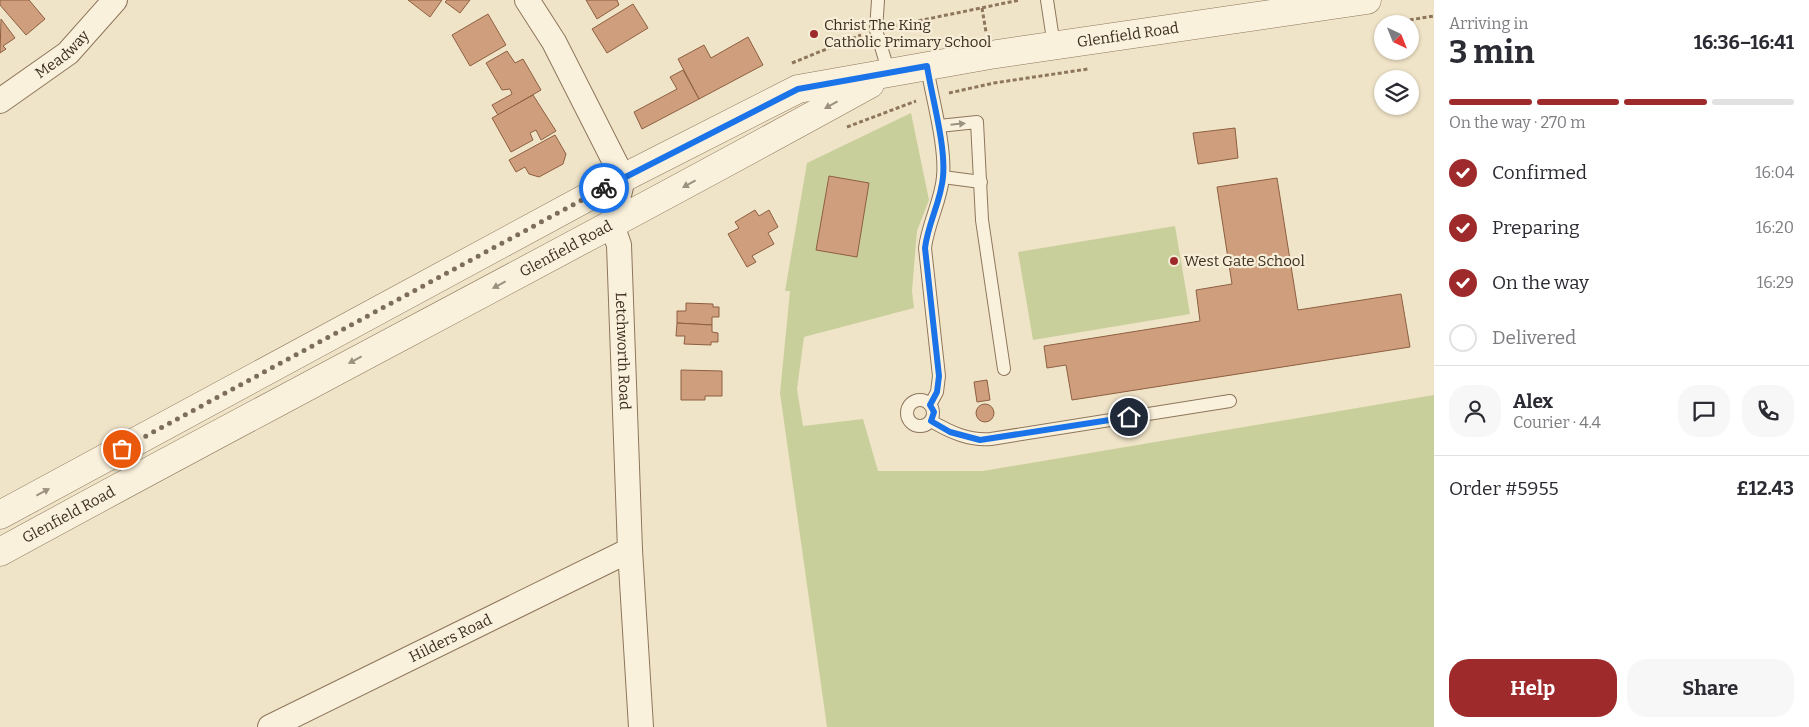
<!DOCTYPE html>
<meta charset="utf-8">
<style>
:root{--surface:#fff;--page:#f7f7f7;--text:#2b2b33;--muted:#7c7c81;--line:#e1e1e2;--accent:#9e2a2b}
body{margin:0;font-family:Bitter,serif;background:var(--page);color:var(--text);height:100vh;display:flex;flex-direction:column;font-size:19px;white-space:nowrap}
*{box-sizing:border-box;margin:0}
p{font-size:16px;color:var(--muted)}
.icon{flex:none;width:28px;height:28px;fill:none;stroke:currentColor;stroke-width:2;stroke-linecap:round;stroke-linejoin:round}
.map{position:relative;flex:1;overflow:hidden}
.drawer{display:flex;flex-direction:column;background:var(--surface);width:375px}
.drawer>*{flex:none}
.needle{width:32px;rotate:137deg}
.controls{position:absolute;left:1374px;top:15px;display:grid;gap:10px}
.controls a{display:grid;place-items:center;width:45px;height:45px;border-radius:50%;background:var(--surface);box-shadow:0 1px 4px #0004;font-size:25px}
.pin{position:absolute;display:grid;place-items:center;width:42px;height:42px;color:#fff;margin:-21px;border:2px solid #fff;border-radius:50%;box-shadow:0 1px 5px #0007}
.courier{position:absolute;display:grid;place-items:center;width:50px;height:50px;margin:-25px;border:4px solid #1a73e8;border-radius:50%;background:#fff;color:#222;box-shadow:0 1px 6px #0007}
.head em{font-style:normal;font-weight:700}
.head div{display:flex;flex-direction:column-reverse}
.head{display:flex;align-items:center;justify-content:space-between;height:85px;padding:0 15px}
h1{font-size:32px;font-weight:700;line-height:38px}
.bar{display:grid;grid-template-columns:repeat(4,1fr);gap:8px 5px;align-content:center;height:60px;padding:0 15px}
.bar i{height:6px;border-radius:4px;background:var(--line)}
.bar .current{background:var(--accent)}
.bar p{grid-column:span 4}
.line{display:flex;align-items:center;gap:12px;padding:0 15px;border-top:1px solid var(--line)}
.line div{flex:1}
.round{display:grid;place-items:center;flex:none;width:52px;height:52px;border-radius:20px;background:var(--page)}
ol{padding:0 15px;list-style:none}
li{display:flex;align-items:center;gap:15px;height:55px}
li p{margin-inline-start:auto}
li .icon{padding:5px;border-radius:50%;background:var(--accent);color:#fff;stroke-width:4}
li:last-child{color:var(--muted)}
li i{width:28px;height:28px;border:2px solid var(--line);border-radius:50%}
.action{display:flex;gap:10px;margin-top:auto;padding:10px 15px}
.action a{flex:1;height:58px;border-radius:20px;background:var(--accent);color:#fff;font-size:20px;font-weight:700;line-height:58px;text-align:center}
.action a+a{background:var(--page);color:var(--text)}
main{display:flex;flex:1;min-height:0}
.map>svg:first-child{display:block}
.green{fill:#c9cf9b}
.building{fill:#cf9f7d;stroke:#8d5f41}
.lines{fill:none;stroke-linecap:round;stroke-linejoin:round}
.service-casing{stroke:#8d765c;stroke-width:14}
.minor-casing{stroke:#8d765c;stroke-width:26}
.tertiary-casing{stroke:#8d765c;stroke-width:29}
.path{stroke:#8d765c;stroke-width:3;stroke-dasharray:4 2.5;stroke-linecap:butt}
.service{stroke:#faf1dc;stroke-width:12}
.minor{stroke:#faf1dc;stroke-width:24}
.tertiary{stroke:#faf1dc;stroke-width:28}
.oneway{fill:#9c907e}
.done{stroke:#7c6e5b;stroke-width:5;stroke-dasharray:0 9}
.route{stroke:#1a73e8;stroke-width:6}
.poi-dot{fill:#9e2a2b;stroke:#f7eed8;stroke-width:2}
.labels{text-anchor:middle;stroke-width:4.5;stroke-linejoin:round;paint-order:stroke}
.poi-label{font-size:15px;fill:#3d2e20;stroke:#f7eed8;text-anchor:start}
.street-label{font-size:15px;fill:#3d2e20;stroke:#f7eed8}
</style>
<main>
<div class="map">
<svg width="1434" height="727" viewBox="0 0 1434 727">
<rect width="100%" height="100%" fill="#f0e4c8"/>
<g class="green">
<path d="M911 113 929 200 917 231 912 291 914 308 804 337 797 389 803 426 863 419 878 471H983L1434 395V727H827L780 393 790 291H785L807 163Z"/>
<path d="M1175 226 1190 314 1033 340 1018 252Z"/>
</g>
<g class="building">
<path d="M0 0H29L45 19 26 35 0 5Z"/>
<path d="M408 0H442L430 17Z"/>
<path d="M447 0H470L460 13 445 2Z"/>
<path d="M586 0H617L619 5 597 19Z"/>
<path d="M633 4 648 28 607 53 592 29Z"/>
<path d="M488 14 506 45 470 66 452 35Z"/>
<path d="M1 19 15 38 3 46 6 49 0 53Z"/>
<path d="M748 37 763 65 699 99 678 59 704 45 711 58Z"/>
<path d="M507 51 515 63 523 59 541 90 498 115 492 105 512 94 510 89 502 90 486 63Z"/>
<path d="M683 70 699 99 642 129 634 112 677 89 670 77Z"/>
<path d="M533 95 556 131 541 140 536 130 530 133 533 140 511 152 492 118Z"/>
<path d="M1235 128 1238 158 1198 164 1193 133Z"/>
<path d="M555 135 566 154 563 164 539 177 529 174 525 167 516 172 509 160Z"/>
<path d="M829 176 869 183 857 257 816 250Z"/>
<path d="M1277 178 1298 310 1401 294 1410 347 1072 400 1066 365 1047 368 1044 346 1200 321 1196 290 1232 284 1217 187Z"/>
<path d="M755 210 759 216 769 210 778 227 768 233 774 244 752 256 756 262 747 267 728 234 739 228 735 222Z"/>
<path d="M686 303 713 304V307H719V317H712V325L677 323V311H686Z"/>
<path d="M677 323 712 325V332L718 333V342H711V345L684 344 685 336H676Z"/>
<path d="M681 370 722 371V396H705V400H681Z"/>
<path d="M987 380 990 400 977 402 974 382Z"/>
<circle cx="985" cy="413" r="9"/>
</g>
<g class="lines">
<defs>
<g id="service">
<path d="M878 0 876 30 889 73"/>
<path d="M1047 0 1054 46"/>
<path d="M927 67C932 98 946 146 943 177 941 201 928 223 925 248L939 376 937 392 930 405"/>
<path d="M939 126 977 122 982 220 1004 369"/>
<path d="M943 177 981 182"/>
<circle cx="920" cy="413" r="13"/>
<path d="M931 421C950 432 969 441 991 439L1230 401"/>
</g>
<g id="minor">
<path id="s1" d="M527 0 554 42 623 178 612 225 619 245 630 550 641 727"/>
<path id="s2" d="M0 101 68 53 115 0"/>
<path id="s3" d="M270 727 630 550"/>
</g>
<g id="tertiary">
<path id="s4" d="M0 515 623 178 798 89 990 55 1367 0"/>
<path id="s5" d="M0 552C289 394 582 243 870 84"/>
</g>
</defs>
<use href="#service" class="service-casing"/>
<use href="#minor" class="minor-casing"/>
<use href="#tertiary" class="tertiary-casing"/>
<g class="path">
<path d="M982 8 986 32"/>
<path d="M1384 24 1434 16"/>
<path d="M893 26 1020 0"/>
<path d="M792 63 861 35"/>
<path d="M949 93 994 83 1088 69"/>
<path d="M847 127 916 101"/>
</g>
<use href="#service" class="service"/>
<use href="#minor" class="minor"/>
<use href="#tertiary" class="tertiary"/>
</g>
<defs><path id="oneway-solid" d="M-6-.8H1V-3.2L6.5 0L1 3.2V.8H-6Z" transform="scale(1.25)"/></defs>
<g class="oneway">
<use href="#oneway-solid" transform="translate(831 105) rotate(151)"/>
<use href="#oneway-solid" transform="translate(958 124) rotate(-6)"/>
<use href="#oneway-solid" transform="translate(689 184) rotate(151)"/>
<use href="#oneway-solid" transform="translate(499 285) rotate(152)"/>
<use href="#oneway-solid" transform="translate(355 360) rotate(152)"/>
<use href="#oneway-solid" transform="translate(43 492) rotate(-28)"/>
</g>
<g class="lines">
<path class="done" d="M122 449 604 188"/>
<path class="route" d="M604 188 798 89 927 66C932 98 946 146 943 177 941 201 928 223 925 248L939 376 937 392 930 405 934 412 931 421 950 432 980 440 1129 417"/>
</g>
<g class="poi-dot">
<circle cx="814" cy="34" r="5"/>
<circle cx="1174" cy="261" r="5"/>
</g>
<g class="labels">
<g class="poi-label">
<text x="824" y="30">Christ The King<tspan x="824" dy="17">Catholic Primary School</tspan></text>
<text x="1184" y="266">West Gate School</text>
</g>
<g class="street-label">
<text dy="5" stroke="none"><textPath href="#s4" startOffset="1239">Glenfield Road</textPath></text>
<text dy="5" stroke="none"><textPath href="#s2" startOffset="78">Meadway</textPath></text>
<text dy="5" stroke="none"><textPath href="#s5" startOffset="642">Glenfield Road</textPath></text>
<text dy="5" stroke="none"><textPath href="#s1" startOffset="378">Letchworth Road</textPath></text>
<text dy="5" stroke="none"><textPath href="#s5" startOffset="78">Glenfield Road</textPath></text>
<text dy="5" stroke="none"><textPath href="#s3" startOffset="201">Hilders Road</textPath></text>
</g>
</g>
</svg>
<div class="controls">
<a><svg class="needle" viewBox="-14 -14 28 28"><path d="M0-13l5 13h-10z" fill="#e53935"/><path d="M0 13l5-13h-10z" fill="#7c7c81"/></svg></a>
<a><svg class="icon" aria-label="layers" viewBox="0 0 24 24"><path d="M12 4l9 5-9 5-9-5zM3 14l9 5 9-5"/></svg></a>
</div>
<div class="pin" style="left:122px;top:449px;background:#ea580c"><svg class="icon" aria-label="bag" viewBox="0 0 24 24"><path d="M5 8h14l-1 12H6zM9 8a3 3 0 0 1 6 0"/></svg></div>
<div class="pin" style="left:1129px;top:417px;background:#1f2937"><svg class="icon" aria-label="home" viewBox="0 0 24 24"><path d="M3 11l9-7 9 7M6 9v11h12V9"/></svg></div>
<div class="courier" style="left:604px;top:188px"><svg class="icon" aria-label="bike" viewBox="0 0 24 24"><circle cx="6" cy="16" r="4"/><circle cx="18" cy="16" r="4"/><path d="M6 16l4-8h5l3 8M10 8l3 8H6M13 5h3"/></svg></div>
</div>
<section class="drawer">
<div class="head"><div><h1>3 min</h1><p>Arriving in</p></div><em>16:36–16:41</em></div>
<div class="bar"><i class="current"></i><i class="current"></i><i class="current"></i><i></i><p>On the way · 270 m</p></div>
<ol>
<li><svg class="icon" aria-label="check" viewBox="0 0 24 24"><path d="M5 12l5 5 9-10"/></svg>Confirmed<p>16:04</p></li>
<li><svg class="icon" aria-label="check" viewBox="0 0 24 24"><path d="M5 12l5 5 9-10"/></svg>Preparing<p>16:20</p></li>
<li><svg class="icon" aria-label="check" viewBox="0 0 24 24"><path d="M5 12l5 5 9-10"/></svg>On the way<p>16:29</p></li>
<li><i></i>Delivered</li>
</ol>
<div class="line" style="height:90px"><a class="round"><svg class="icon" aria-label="person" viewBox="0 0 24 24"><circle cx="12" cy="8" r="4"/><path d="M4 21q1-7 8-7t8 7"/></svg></a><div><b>Alex</b><p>Courier · 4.4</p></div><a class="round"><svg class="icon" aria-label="chat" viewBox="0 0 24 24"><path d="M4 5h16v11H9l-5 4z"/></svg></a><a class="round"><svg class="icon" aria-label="phone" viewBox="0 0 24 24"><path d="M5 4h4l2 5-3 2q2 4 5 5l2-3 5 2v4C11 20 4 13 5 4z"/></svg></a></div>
<div class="line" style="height:65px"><div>Order #5955</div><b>£12.43</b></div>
<div class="action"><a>Help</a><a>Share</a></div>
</section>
</main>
